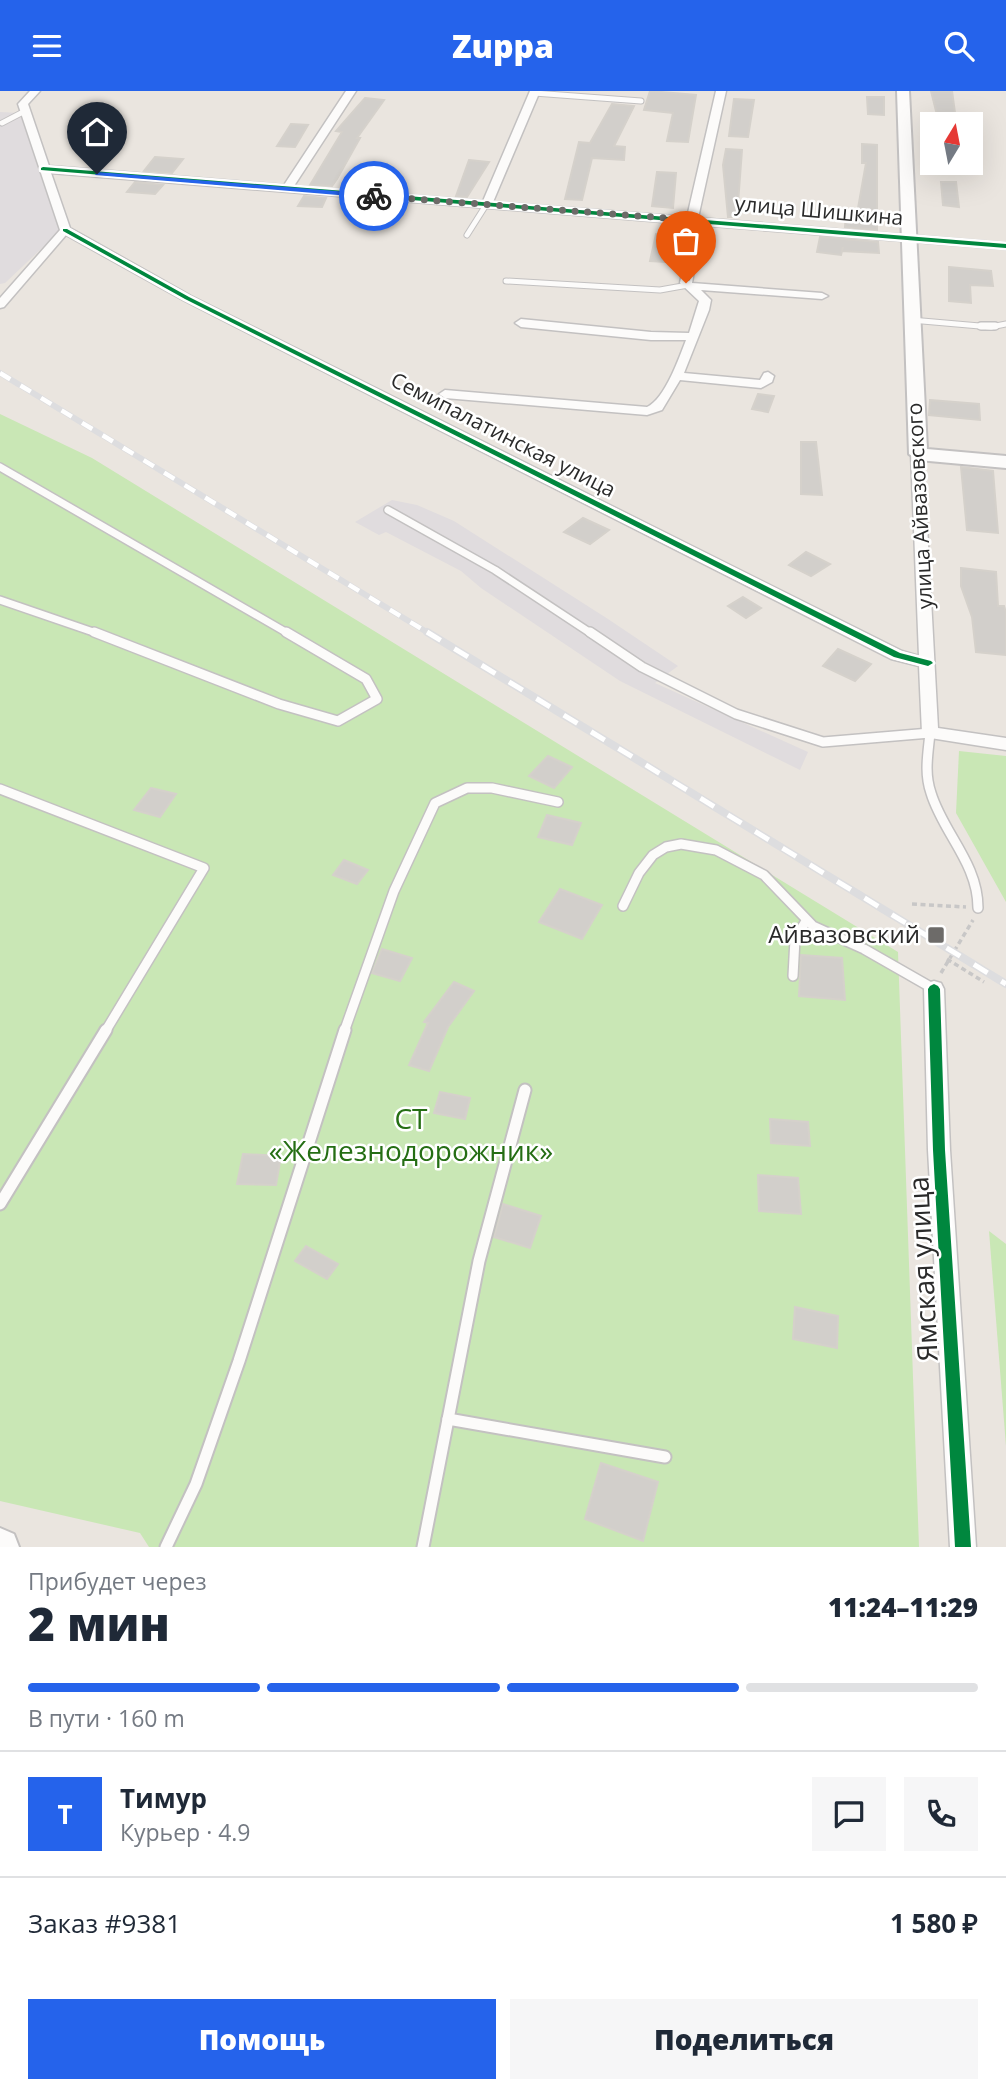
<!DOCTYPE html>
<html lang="ru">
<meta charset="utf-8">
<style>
:root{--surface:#fff;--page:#f6f6f7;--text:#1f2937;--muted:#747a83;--line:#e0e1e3;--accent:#2563eb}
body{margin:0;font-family:"Open Sans",sans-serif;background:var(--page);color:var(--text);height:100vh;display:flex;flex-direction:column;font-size:26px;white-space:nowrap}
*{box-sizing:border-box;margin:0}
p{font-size:23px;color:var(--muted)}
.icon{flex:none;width:38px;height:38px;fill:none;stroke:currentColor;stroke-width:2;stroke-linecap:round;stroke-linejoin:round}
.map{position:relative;height:1456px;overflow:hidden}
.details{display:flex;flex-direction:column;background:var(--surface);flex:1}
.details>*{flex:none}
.needle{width:46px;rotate:10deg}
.buttons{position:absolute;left:920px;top:21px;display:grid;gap:14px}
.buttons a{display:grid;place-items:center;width:63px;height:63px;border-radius:0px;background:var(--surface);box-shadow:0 7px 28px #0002;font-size:35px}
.pin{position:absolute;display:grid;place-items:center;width:60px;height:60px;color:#fff;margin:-72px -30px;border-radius:50% 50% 50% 0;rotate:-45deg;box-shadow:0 0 7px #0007}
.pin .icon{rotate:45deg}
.courier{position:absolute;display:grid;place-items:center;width:70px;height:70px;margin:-35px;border:5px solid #2563eb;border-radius:50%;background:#fff;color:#222;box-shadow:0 2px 9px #0007}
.summary em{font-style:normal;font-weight:800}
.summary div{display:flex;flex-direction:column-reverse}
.summary{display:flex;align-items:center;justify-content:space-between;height:119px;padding:0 28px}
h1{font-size:46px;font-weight:800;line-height:52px}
.bar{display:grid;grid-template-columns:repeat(4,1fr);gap:10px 7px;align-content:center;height:84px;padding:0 28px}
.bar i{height:9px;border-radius:5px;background:var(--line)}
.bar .current{background:var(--accent)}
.bar p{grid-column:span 4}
.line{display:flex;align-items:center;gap:18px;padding:0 28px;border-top:2px solid var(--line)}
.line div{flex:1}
.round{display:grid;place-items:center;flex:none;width:74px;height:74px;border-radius:0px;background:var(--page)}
.button{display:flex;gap:14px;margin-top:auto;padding:14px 28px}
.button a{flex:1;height:80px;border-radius:0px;background:var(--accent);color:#fff;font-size:28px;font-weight:800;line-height:80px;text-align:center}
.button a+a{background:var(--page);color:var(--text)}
header{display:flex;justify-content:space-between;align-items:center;height:91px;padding:0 28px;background:var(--accent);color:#fff;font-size:32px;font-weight:800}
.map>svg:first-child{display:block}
.industrial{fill:#e0dcde}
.green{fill:#c9e7b5}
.building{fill:#d2cfcb;stroke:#d5d1cb;stroke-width:2}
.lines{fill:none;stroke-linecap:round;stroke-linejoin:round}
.lane-far3-casing{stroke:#c3c1c1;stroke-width:7}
.lane-far2-casing{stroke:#c3c1c1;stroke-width:10}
.lane-far1-casing{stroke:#c3c1c1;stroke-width:12}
.lane-casing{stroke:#c3c1c1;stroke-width:15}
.street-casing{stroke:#c3c1c1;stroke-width:3}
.secondary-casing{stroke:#c3c1c1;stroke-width:4}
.path{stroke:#c8c7c7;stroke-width:3.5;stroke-dasharray:5 3.5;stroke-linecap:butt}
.lane-far3{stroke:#fcfbfa;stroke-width:5}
.lane-far2{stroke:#fcfbfa;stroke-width:7}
.lane-far1{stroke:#fcfbfa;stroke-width:9}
.lane{stroke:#fcfbfa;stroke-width:11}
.street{fill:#fcfbfa;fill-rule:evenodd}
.secondary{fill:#fcfbfa;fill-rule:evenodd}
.rail-far1-casing{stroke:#dddddf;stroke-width:6}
.rail-casing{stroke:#dddddf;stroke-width:8}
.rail-far1{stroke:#fff;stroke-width:4.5;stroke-dasharray:12;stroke-linecap:butt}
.rail{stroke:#fff;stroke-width:5;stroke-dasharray:16;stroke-linecap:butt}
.cycleway-casing{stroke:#fff;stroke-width:5}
.cycleway{fill:#00873e;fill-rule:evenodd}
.route{fill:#2563eb}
.done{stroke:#6d6b69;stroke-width:7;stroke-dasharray:0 12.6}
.poi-dot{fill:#6d6b69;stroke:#fff;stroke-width:2.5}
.labels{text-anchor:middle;stroke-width:5;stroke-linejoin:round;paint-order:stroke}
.far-street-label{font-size:21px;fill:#2a2a2a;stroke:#fff}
.poi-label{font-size:24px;fill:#2a2a2a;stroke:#fff;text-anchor:end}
.near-park-label{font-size:28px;fill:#256e14;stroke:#fff}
.near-street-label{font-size:28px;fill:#2a2a2a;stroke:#fff}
</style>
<header><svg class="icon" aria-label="menu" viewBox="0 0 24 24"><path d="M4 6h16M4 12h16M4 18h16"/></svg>Zuppa<svg class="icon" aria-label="search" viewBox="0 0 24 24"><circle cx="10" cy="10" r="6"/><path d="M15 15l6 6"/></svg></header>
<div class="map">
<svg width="1006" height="1456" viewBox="0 0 1006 1456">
<rect width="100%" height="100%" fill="#eae5df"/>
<g class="industrial">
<path d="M0 21 20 22 60 140 5 192 0 193Z"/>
<path d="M392 409 417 414 454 430 608 528 678 575 655 592 808 661 800 679 620 590 481 497 461 480 386 441 379 444 355 431Z"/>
</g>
<g class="green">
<path d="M0 323 92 367 898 861 919 1456H149L140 1442 0 1410Z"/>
<path d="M959 660 1006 665V811L956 722Z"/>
<path d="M989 1140 1006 1153V1355Z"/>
</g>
<g class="building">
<path d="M650 0 696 4 688 51 667 50 673 22 644 19Z"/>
<path d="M931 0H952L956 29 938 28Z"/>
<path d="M867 6H884V24L868 23Z"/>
<path d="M365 7 384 9 357 47H360L337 88 332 95 310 94 342 41 336 40Z"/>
<path d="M734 8 754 9 748 46 729 45Z"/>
<path d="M612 13 634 15 614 55 625 56 624 69 592 67 582 109 565 108 579 51 590 52Z"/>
<path d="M291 33 308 34 295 56 277 55Z"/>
<path d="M862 53 877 54V139L845 136 846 122 857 123 866 72H862Z"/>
<path d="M726 58 742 59 737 126H728L723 74Z"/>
<path d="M155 66 183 68 172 82 144 80Z"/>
<path d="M469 69 489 71 467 106 456 105Z"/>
<path d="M657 81 676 82 673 117 652 115Z"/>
<path d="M135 91 163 94 155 103 127 101Z"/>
<path d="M941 91H956L959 116 943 114Z"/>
<path d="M304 105 326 107 322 116 298 115Z"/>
<path d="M656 143 672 144 666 171 650 170Z"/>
<path d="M820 146 878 151 879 162 842 160 843 156 841 164 817 161Z"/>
<path d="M949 176 991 180 993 195 970 194 971 212 949 210Z"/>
<path d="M758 303 774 305 768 321 752 318Z"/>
<path d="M930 309 979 313 980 329 929 324Z"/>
<path d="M801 351H816L822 404 801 403Z"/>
<path d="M961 376 993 380 998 442 967 439Z"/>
<path d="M583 427 609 439 590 453 564 441Z"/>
<path d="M806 461 830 473 811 485 789 474Z"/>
<path d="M961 477 996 481 998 515H1004L1006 522V564L976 561 972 526 961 495Z"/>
<path d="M743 506 761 517 746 527 728 515Z"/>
<path d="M838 558 871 573 855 590 823 575Z"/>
<path d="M548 665 572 676 554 697 529 685Z"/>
<path d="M151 697 176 703 160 726 134 719Z"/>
<path d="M547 724 581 732 572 754 538 746Z"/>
<path d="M344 769 368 779 357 793 333 784Z"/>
<path d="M560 798 602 814 582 848 539 831Z"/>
<path d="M382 858 412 867 400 890 372 882Z"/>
<path d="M801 864 842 867 845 909 799 905Z"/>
<path d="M454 891 474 900 448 936 429 980 409 974 428 932 424 931Z"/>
<path d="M440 1001 470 1007 465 1028 434 1022Z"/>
<path d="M770 1028 808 1031 810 1055 771 1052Z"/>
<path d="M243 1063 281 1065 276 1094 237 1093Z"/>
<path d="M758 1084 798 1087 801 1123 759 1120Z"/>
<path d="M503 1113 541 1125 530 1157 494 1146Z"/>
<path d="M306 1155 338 1173 327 1188 295 1170Z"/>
<path d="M795 1216 838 1225 837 1257 793 1248Z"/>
<path d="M601 1372 658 1391 643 1450 585 1428Z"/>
</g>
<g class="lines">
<defs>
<g id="lane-far3">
<path d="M534 2 641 10"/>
<path d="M2 32 25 20"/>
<path d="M467 144 486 114"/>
<path d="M506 190 660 199 688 194"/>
<path d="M911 229 991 236 1006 233"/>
</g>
<g id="lane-far2">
<path d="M981 235H995"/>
<path d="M0 376 289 543"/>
<path d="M388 419 495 479 592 543"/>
<path d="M0 509 99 543"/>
</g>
<g id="lane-far1">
<path d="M94 541 279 613 338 630 377 608 366 588 286 541"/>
<path d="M590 541 642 576 736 623 823 651 930 642C928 663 924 682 931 702 943 742 978 772 978 817"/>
<path d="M0 698 204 777 105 941"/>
<path d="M623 815 639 782 653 764 666 756 681 753 716 759 764 784 813 835 864 858 934 898"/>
<path d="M793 885 795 848 806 830"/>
<path d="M344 941 394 800 435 712 467 697H492L558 711"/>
</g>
<g id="lane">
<path d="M0 1113 106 939"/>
<path d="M448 1328 665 1366"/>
<path d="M166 1456 196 1393 239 1270 345 939"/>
<path d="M423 1456 479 1170 525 999"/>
</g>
<g id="street">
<path d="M30 0H40L28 13 49 75 284 94 346 0H356L294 95 483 110 530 0H540L493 111 687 126 716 0H726L698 127 1006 152V158L699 134 701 138 692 192 822 202 828 205 822 208 701 199 711 209 709 219 684 282 760 289 764 282 768 281 774 285 772 291 761 297 680 289 662 319 647 324 445 307 439 303 445 299 647 316C665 308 679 267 686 249H651L521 236 515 232 521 228 651 241 689 242 699 210 680 192 691 138 688 133 51 82 70 137 191 205 902 560 919 565 911 363 918 359 923 360 938 637 1006 647V659L924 646 922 642 919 575 891 568 183 209 66 144 4 216 0 217V207L60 139 18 13Z"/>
<path d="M934 890 941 892 944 898 950 1059 976 1456H950L928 1059 924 898 927 892Z"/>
</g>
<g id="secondary">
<path d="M897 0H909L927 358 1006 365V377L918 369 909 363Z"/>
<path d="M0 1437 14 1443 19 1456H0Z"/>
</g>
</defs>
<use href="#lane-far3" class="lane-far3-casing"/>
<use href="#lane-far2" class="lane-far2-casing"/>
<use href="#lane-far1" class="lane-far1-casing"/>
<use href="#lane" class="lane-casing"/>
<use href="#street" class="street-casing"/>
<use href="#secondary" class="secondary-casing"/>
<g class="path">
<path d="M912 813 966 816"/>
<path d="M947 868 984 891"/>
<path d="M941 882 973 829"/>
</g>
<use href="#lane-far3" class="lane-far3"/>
<use href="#lane-far2" class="lane-far2"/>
<use href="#lane-far1" class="lane-far1"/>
<use href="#lane" class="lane"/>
<use href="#street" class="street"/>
<use href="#secondary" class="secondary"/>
<defs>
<path id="rail-far1" d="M0 282 430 543"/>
<path id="rail" d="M427 541 1006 893"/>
</defs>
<use href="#rail-far1" class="rail-far1-casing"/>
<use href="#rail" class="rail-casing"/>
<use href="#rail-far1" class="rail-far1"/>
<use href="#rail" class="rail"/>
<defs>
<g id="cycleway">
<path d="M43 76 1006 153V157L41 79V77Z"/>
<path d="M63 138H67L189 206 900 562 931 570 933 572 928 575 894 566 185 208 63 140Z"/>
<path d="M934 893 938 895 940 898 945 1059 971 1456H955L933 1059 928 898 930 895Z"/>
</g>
</defs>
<use href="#cycleway" class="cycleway-casing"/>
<use href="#cycleway" class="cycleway"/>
</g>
<path class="route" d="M97 81 374 103 377 105 374 107 95 84Z"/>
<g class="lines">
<path class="done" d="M374 105 692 129 696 138 686 192"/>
</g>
<rect class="poi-dot" x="927" y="835" width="18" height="18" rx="3.5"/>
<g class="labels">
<g class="far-street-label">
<text transform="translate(819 120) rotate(5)" y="7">улица Шишкина</text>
<text transform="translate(503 344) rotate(27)" y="7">Семипалатинская улица</text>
<text transform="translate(920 415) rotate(-93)" y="7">улица Айвазовского</text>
</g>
<g class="poi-label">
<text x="920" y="852">Айвазовский</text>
</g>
<g class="near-park-label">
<text x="411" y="1038">СТ<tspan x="411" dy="32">«Железнодорожник»</tspan></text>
</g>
<g class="near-street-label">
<text transform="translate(923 1178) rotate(-93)" y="10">Ямская улица</text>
</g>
</g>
</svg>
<div class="buttons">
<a><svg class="needle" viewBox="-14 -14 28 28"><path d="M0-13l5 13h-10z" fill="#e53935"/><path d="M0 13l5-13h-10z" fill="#747a83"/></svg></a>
</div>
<div class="pin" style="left:686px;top:192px;background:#ea580c"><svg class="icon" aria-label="bag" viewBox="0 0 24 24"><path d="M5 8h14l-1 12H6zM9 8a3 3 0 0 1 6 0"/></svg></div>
<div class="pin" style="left:97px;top:83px;background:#1f2937"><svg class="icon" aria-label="home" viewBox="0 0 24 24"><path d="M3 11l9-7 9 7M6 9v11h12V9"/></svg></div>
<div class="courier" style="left:374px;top:105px"><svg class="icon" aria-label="bike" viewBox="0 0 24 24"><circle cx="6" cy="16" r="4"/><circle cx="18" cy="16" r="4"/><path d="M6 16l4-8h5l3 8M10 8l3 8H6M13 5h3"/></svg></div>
</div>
<section class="details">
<div class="summary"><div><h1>2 мин</h1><p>Прибудет через</p></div><em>11:24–11:29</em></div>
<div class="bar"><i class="current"></i><i class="current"></i><i class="current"></i><i></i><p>В пути · 160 m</p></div>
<div class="line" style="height:126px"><b class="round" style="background:var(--accent);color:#fff">Т</b><div><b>Тимур</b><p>Курьер · 4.9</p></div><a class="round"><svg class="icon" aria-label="chat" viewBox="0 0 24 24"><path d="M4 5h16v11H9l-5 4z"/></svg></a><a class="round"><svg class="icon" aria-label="phone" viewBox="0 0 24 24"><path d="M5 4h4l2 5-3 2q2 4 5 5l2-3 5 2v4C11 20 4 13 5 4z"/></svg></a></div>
<div class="line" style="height:91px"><div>Заказ #9381</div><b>1 580 ₽</b></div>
<div class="button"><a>Помощь</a><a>Поделиться</a></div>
</section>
